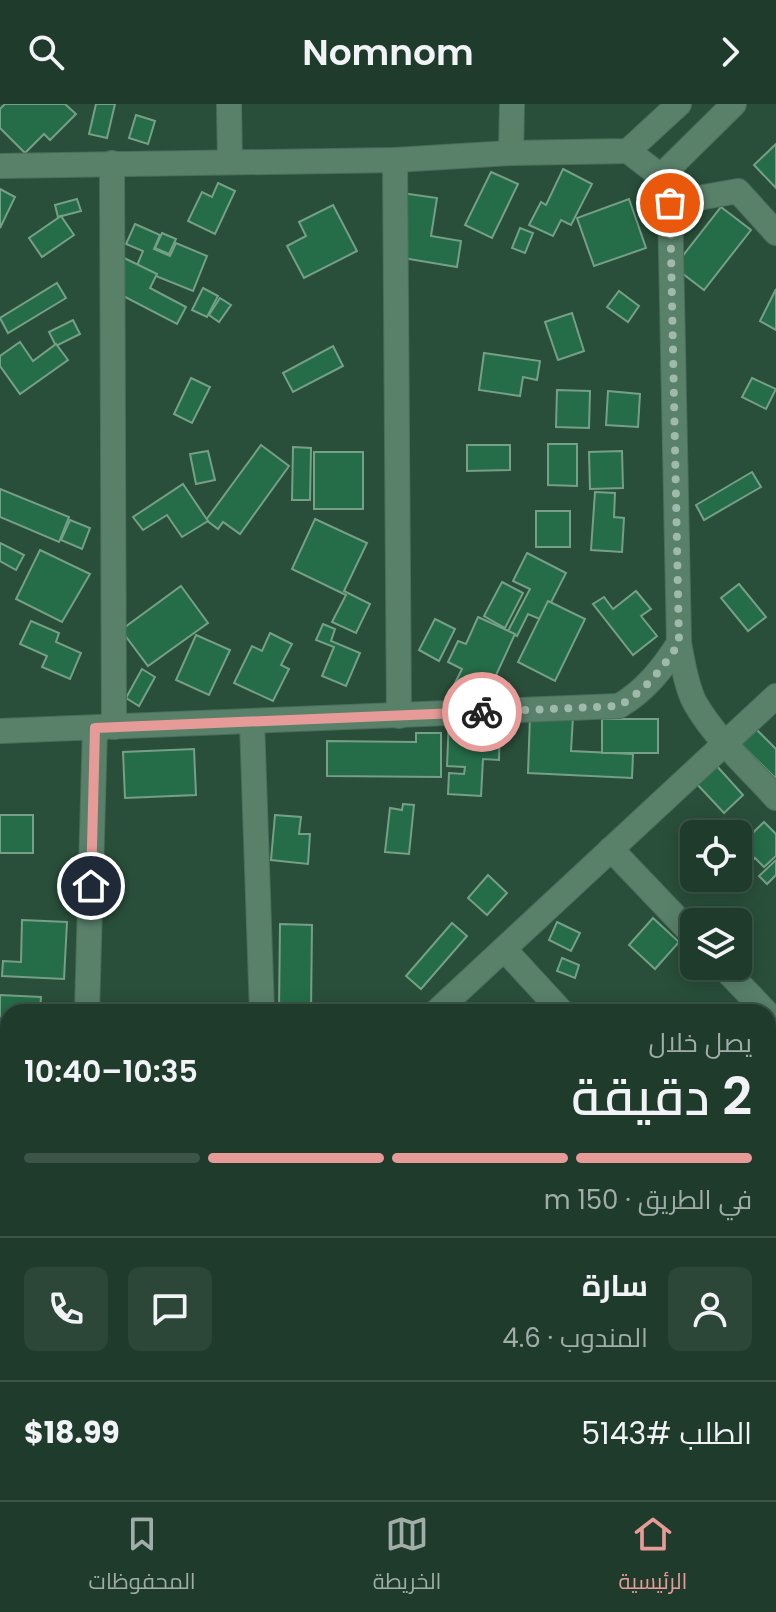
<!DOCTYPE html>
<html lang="ar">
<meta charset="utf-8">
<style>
:root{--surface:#1f3b2c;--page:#2c4638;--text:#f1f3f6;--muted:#a1ada9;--line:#3c5548;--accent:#e69b98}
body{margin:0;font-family:Poppins,Cairo,sans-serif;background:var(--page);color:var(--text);direction:rtl;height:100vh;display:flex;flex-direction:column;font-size:30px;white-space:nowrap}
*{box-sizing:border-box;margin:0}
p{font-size:26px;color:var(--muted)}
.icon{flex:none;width:44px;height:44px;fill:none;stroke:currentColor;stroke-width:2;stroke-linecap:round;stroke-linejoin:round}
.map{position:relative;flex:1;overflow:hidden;direction:ltr}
.details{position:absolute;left:0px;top:900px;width:776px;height:496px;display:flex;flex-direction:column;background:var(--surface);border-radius:24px 24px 0 0;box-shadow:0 4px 20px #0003,0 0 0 2px var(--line);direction:rtl}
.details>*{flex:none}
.tools{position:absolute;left:680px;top:716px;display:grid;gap:16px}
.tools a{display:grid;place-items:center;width:72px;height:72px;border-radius:12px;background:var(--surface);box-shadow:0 4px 20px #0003,0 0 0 2px var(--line);font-size:40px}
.pin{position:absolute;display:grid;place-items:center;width:68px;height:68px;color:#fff;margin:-34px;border:4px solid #fff;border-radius:50%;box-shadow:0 2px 8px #0007}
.courier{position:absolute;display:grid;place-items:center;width:80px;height:80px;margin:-40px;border:6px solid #e69b98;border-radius:50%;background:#fff;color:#222;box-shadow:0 2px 10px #0007}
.headline em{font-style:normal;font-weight:600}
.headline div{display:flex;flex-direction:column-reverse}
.headline{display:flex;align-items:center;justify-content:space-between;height:136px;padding:0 24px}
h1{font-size:52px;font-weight:600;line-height:60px}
.bar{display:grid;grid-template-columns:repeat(4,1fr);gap:12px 8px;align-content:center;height:96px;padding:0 24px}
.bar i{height:10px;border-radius:6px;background:var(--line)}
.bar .current{background:var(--accent)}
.bar p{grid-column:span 4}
.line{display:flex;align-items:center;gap:20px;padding:0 24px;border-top:2px solid var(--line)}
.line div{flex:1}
.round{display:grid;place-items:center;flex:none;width:84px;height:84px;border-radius:12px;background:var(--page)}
header{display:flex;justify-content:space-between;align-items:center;height:104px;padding:0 24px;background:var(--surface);font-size:36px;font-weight:600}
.menu{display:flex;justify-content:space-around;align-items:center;height:112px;border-top:2px solid var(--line);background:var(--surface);font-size:22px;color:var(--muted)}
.menu a{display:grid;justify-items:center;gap:4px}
.menu .current{color:var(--accent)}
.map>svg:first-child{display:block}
.building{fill:#256d49;stroke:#769f87;stroke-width:2}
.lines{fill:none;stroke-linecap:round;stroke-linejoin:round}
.street-casing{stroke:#4b6e5c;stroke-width:26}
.street{stroke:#59816a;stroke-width:24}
.done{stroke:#9fbaaa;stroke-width:8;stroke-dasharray:0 14.4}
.route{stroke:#e69b98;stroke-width:10}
</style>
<header><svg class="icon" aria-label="forward" viewBox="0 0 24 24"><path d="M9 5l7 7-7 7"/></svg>Nomnom<svg class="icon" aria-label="search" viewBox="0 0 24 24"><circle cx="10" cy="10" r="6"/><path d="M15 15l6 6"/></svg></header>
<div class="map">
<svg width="776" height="1396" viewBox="0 0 776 1396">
<rect width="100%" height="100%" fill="#294f3a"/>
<g class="building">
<path d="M5 0H65L76 10 50 36 44 30 25 49 0 24V5Z"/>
<path d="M96 0H115L107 34 89 30Z"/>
<path d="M136 11 155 17 148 40 129 34Z"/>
<path d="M776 40V84L754 61Z"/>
<path d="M563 65 592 80 571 121 561 116 553 132 529 121 541 98 546 101Z"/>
<path d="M491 68 518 80 492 134 465 121Z"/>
<path d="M218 79 235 87 215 130 188 117 202 88 212 93Z"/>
<path d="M0 85 15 93 0 124Z"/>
<path d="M395 88 437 94 431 132 461 137 457 163 385 151Z"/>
<path d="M77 95 81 107 58 113 55 101Z"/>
<path d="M629 95 646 144 594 162 577 114Z"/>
<path d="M333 101 357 147 304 174 287 142 306 132 299 118Z"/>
<path d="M721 103 751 126 704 186 674 163Z"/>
<path d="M61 112 74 131 42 153 29 134Z"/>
<path d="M135 120 160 131 154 145 170 152 176 139 207 152 193 187 136 164 143 147 126 140Z"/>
<path d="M520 124 533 129 525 149 512 144Z"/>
<path d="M162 129 176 135 169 150 155 144Z"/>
<path d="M120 152 157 170 150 184 186 203 177 220 104 182Z"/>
<path d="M57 179 66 194 8 229 0 214Z"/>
<path d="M203 184 218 192 207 213 192 206Z"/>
<path d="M776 185V226L760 217Z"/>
<path d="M619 187 639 202 628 218 607 203Z"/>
<path d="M220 194 231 201 219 218 209 211Z"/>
<path d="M572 209 584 247 558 256 545 218Z"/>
<path d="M73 216 80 230 56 242 49 228Z"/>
<path d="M20 238 33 257 56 240 68 256 20 290 0 262V252Z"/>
<path d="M333 242 343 262 293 288 283 269Z"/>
<path d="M484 249 540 257 537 276 523 273 520 292 479 286Z"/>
<path d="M191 274 210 283 192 319 174 310Z"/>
<path d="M752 274 776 285 766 305 742 293Z"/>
<path d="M557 286 590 287 589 324 556 323Z"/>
<path d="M608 287 640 290 638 323 606 321Z"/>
<path d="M548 340H577V382L548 381Z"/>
<path d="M261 341 289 362 240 430 223 418 218 425 206 416Z"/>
<path d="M467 341H510V366L467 367Z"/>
<path d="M293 343 311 344 310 396H292Z"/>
<path d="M208 347 215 376 196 380 190 350Z"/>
<path d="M622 347 623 384 590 385 589 348Z"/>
<rect x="314" y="348" width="49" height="57"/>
<path d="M752 368 761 383 704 416 696 401Z"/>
<path d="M183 380 208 417 182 433 167 411 143 426 133 413Z"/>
<path d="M0 385 69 413 59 438 0 413Z"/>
<path d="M595 388 615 389 614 413 624 414 622 448 591 446Z"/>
<rect x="536" y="407" width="34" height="36"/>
<path d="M315 415 367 439 344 487 370 500 356 529 332 518 346 491 292 465Z"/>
<path d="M70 416 90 424 82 445 61 436Z"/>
<path d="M0 439 24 451 16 466 0 457Z"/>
<path d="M40 446 90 470 62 518 16 495Z"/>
<path d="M527 449 566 469 542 516 528 510 517 532 508 527 530 485 513 477Z"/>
<path d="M502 478 523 489 505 524 484 512Z"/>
<path d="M739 480 766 513 748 527 721 494Z"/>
<path d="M181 482 208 519 148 562 121 526Z"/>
<path d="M636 487 651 505 641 512 657 532 633 551 593 500 604 493 613 505Z"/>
<path d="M548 497 585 515 555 577 518 558Z"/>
<path d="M478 513 515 530 485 595 454 581 462 565 448 558 458 537 466 540Z"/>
<path d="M435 515 455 525 439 557 419 546Z"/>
<path d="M31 517 59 529 56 538 81 549 70 575 42 563 47 552 20 540Z"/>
<path d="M323 520 335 525 331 537 360 549 346 582 322 572 334 543 316 536Z"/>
<path d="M270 529 292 540 281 561 289 565 273 597 234 579 252 542 262 547Z"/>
<path d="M196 531 230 546 209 591 176 576Z"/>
<path d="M142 565 155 573 139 602 126 594Z"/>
<path d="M530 612 573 613 571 647 633 650 632 674 528 669Z"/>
<path d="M449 614 500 616 499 656 483 655 481 692 448 690 449 669 464 670 465 663 447 662Z"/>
<rect x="602" y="615" width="56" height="34"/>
<path d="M756 625 776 645V675L741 640Z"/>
<path d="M416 629H441V673L327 672V637L416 638Z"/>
<path d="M194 645 196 691 125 694 123 648Z"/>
<path d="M715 660 743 691 724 709 695 678Z"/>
<path d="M403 700 414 701 409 750 385 748 390 704 402 706Z"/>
<rect x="0" y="711" width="33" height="38"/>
<path d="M275 711 301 713 299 730H310L308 760 271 756Z"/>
<path d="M725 715 733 722 727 730 717 724Z"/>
<path d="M764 718 776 730V752L764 763 755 754 739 769 738 743Z"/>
<path d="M776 756V771L767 780 759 772Z"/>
<path d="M488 771 507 789 487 811 468 794Z"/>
<path d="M653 814 679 838 655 865 629 841Z"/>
<path d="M22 816 67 818 64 875 2 872 3 857 21 858Z"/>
<path d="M557 818 580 829 571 847 549 836Z"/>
<path d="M452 819 467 832 421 885 406 872Z"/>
<path d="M280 820 312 821 311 908H279Z"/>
<path d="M562 854 579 861 575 874 557 867Z"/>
<path d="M0 891 41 893 40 908H8V923H0Z"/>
<path d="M768 1131 776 1141V1149L770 1154 768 1151Z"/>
<path d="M768 1154 776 1162V1183L768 1175Z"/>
<path d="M20 1388H59L67 1396H28Z"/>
<path d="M196 1388H239L232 1396H188Z"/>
<path d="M409 1388H434L427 1396H419Z"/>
</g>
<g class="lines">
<defs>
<g id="street">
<path d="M229 0 230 57"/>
<path d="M628 47 654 67 670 99 679 539C683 559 686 582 695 599 715 634 749 664 776 694"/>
<path d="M511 49 512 0"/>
<path d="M395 56 399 612"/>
<path d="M112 59 114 623"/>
<path d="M0 62 395 56 511 49 628 47 679 0"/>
<path d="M658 75 734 0"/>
<path d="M670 99 738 87 776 129"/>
<path d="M252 618 262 908"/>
<path d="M0 627 619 602C645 587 663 564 679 539"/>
<path d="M611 745 694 832"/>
<path d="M504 845 562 908"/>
<path d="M722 862 766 908"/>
<path d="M87 908 95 624"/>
<path d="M436 908 776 592"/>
<path d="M768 1067 776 1060"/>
<path d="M0 1285 8 1293"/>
<path d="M768 1309 776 1301"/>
<path d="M0 1378 8 1370"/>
<path d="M105 1388 113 1396"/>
<path d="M278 1388 285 1396"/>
<path d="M617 1388 625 1396"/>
<path d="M144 1396 152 1388"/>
<path d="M522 1396 531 1388"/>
<path d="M676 1396 685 1388"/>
</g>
</defs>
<use href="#street" class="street-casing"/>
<use href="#street" class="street"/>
</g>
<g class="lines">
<path class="done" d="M482 608 619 602C645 587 663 564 679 539L670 99"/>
<path class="route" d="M91 782 95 624 482 608"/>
</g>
</svg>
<div class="tools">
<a><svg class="icon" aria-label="locate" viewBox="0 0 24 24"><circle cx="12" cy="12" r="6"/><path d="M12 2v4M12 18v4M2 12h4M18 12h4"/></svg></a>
<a><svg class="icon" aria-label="layers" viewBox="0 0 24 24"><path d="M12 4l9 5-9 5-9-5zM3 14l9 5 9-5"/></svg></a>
</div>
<div class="pin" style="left:670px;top:99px;background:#ea580c"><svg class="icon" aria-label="bag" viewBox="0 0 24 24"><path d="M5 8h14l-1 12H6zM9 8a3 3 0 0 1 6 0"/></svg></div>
<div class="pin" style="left:91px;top:782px;background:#1f2937"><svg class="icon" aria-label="home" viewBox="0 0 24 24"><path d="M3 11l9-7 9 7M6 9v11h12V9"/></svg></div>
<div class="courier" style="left:482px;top:608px"><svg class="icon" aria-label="bike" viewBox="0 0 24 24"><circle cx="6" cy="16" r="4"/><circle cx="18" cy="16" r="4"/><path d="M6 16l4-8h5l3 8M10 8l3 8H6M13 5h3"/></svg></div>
<section class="details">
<div class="headline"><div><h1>2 دقيقة</h1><p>يصل خلال</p></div><em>10:35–10:40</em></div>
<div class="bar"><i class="current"></i><i class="current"></i><i class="current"></i><i></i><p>في الطريق · 150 m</p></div>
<div class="line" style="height:144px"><a class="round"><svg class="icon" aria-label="person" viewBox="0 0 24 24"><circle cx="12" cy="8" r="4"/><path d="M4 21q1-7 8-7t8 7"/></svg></a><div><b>سارة</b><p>المندوب · 4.6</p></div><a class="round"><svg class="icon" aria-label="chat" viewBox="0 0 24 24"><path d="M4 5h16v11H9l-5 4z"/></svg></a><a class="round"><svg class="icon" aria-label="phone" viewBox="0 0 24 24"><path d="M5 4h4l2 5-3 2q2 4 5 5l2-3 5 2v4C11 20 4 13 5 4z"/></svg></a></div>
<div class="line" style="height:104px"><div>الطلب #5143</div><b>$18.99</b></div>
</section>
</div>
<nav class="menu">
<a class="current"><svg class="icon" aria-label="home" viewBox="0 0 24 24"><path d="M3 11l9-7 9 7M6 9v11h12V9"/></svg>الرئيسية</a>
<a><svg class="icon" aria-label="map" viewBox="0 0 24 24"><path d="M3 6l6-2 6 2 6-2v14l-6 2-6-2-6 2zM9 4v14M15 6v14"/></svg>الخريطة</a>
<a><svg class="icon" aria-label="saved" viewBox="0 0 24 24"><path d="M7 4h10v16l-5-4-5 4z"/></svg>المحفوظات</a>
</nav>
